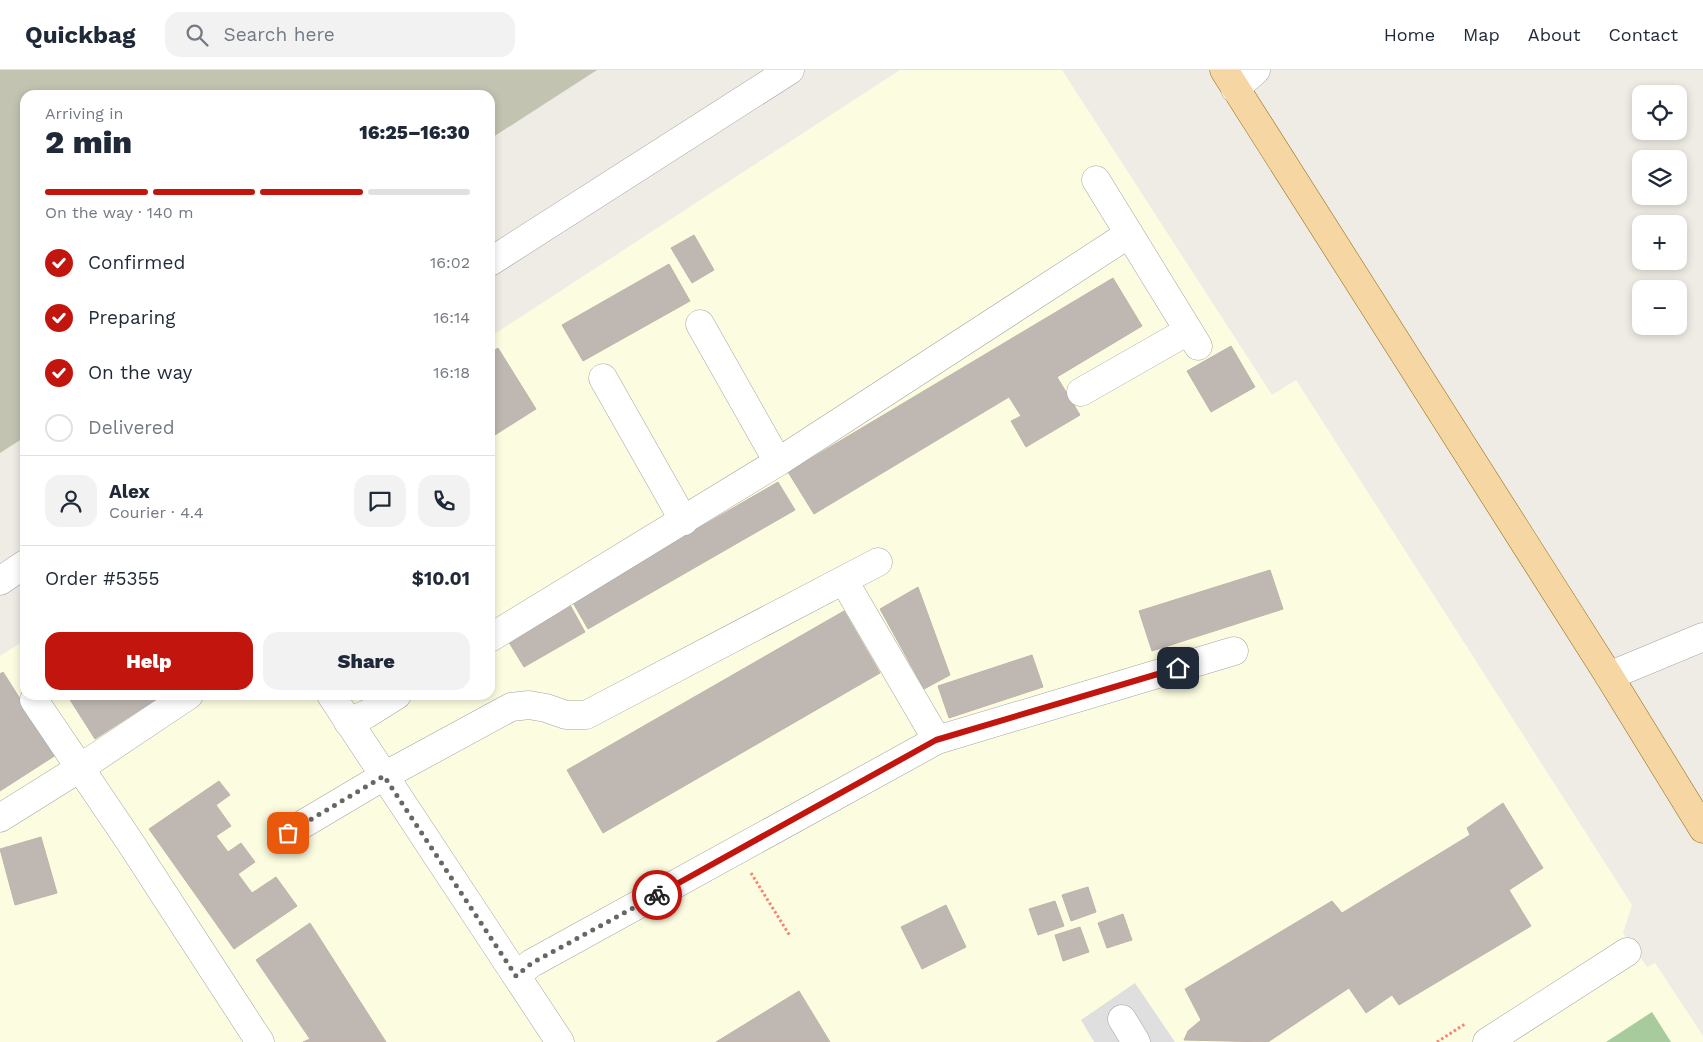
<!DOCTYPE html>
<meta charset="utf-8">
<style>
:root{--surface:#fff;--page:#f2f2f3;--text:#1f2937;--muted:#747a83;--line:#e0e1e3;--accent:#c1150d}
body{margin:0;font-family:"Work Sans",sans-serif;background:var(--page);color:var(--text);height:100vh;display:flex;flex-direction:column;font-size:19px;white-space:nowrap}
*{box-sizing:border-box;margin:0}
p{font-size:16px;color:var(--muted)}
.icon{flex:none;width:28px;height:28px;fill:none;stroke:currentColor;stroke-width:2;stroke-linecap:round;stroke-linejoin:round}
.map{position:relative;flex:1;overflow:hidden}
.side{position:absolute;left:20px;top:20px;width:475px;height:610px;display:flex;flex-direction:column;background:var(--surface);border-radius:15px;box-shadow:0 2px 8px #0003}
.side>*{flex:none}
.tools{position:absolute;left:1632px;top:15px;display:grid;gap:10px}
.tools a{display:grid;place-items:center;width:55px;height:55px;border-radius:10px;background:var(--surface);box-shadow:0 2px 8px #0003;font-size:25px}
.pin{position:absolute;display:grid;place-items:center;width:42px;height:42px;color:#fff;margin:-21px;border-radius:10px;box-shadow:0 2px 8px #0006}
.courier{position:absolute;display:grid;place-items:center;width:50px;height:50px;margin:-25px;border:4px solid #c1150d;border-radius:50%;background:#fff;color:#222;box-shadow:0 1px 6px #0007}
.overview em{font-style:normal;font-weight:800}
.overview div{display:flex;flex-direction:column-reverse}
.overview{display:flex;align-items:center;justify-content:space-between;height:85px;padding:0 25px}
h1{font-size:32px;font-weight:800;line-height:38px}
.bar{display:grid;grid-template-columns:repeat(4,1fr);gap:8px 5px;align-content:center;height:60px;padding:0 25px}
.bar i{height:6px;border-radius:4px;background:var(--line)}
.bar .active{background:var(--accent)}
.bar p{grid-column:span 4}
.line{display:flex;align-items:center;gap:12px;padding:0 25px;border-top:1px solid var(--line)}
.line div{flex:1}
.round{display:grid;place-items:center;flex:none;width:52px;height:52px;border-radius:15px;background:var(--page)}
ol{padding:0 25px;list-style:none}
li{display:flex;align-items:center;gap:15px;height:55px}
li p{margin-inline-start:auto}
li .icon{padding:5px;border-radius:50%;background:var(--accent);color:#fff;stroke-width:4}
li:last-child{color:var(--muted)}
li i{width:28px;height:28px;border:2px solid var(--line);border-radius:50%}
.primary-button{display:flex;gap:10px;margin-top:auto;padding:10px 25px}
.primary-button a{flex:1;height:58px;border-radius:15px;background:var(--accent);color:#fff;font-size:20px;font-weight:800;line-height:58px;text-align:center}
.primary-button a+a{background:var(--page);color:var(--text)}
header{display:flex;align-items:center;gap:30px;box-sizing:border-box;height:70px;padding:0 25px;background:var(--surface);border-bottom:1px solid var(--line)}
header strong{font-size:24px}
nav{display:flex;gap:28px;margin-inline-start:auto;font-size:18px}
.search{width:350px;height:45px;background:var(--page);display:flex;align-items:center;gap:12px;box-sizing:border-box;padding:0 18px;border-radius:15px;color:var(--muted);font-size:19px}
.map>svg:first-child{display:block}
.education{fill:#fcfde0}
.construction{fill:#c2c3b1}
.forest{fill:#a8cb9d}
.parking{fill:#dfdfdf}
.building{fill:#bfb8b2;stroke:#c0b4a9}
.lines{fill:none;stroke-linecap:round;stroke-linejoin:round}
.minor-casing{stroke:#a3a3a3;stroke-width:29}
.major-casing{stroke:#906a09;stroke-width:29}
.path{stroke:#f18774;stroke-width:3;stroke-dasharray:2.5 2.5;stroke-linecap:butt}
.minor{stroke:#fff;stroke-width:28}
.major{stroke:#f6d6a3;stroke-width:28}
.done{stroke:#686764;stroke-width:5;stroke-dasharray:0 9}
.route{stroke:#c1150d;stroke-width:6}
</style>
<header>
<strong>Quickbag</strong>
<div class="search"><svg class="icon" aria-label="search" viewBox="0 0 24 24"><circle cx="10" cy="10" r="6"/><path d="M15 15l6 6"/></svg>Search here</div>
<nav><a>Home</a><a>Map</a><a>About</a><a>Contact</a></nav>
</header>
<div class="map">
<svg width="1703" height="972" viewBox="0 0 1703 972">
<rect width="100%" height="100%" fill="#efece5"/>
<path class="education" d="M900 0H1062L1272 325 1296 310 1632 835 1623 863 1647 897 1655 893 1703 966V972H0V586L25 570V625H490V267Z"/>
<path class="construction" d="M0 0H597L490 69V25H25V367L0 383Z"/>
<path class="forest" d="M1652 942 1671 972H1606Z"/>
<path class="parking" d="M1135 913 1175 972H1094L1081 950Z"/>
<g class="building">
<path d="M694 165 714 200 692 213 671 178Z"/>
<path d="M669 194 690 231 583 291 562 255Z"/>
<path d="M1113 208 1142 256 1057 307 1080 345 1026 377 1011 351 1021 346 1009 327 814 444 788 402Z"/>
<path d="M1231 276 1255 317 1211 342 1187 301Z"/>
<path d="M498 278 536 339 490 368V283Z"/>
<path d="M778 412 795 440 588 559 572 531Z"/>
<path d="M1270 500 1283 539 1152 581 1139 541Z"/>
<path d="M918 517 950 605 924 619 880 539Z"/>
<path d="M569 533 585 562 524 597 507 569Z"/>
<path d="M844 541 880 603 603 763 567 700Z"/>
<path d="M1032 585 1043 617 949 648 938 616Z"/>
<path d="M3 602 56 685 0 721V604Z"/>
<path d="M67 625H163L95 669Z"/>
<path d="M219 711 230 725 216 735 231 756 216 766 228 782 241 773 255 792 238 804 252 823 276 807 297 836 234 879 149 759Z"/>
<path d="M1503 733 1543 798 1509 820 1531 856 1399 935 1392 925 1366 943 1349 918 1268 972 1184 970 1188 961 1201 950 1185 919 1332 831 1342 843 1470 765 1467 758Z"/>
<path d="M41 767 57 823 15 835 0 779Z"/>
<path d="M1088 817 1096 842 1071 851 1062 825Z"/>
<path d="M1055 831 1064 856 1038 865 1029 839Z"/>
<path d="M946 835 966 877 922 899 901 857Z"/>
<path d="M1123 844 1132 870 1107 878 1098 853Z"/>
<path d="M310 853 386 972H303L310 969 256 890Z"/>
<path d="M1080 857 1089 882 1063 891 1055 865Z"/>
<path d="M799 921 830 972H716Z"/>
</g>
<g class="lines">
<defs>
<g id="minor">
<path d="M1235 19 1256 0"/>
<path d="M1096 110 1198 276"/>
<path d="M490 192 790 0"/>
<path d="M700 254 778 392"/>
<path d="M603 308 684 451"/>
<path d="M1081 322 1188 261"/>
<path d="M0 511 25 494"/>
<path d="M844 511 937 670"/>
<path d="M490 568 778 392 1129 164"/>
<path d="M1609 606 1703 567"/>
<path d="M331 625 560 972"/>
<path d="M34 630 130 772 260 972"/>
<path d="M348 652 367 644 397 625"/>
<path d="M0 748 80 698 189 625"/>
<path d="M288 763 384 706 511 637 529 635 546 638 566 645H586L878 492"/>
<path d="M516 905 532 893 937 670 1234 581"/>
<path d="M1122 949 1136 972"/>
<path d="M1487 972 1627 882"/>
</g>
<path id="major" d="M1224 0 1609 606 1703 759"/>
</defs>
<use href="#minor" class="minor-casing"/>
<use href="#major" class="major-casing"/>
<g class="path">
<path d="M751 803 790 866"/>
<path d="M1437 972 1465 954"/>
</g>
<use href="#minor" class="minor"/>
<use href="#major" class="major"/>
</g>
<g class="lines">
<path class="done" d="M288 763 384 706 516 906 532 893 657 825"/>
<path class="route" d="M657 825 936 670 1178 598"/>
</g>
</svg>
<div class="tools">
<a><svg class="icon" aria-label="locate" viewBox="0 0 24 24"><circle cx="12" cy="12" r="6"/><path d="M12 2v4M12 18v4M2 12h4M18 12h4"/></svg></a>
<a><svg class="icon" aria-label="layers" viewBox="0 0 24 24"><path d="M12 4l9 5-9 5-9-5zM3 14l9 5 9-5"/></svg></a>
<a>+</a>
<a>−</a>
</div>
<div class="pin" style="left:288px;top:763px;background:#ea580c"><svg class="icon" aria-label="bag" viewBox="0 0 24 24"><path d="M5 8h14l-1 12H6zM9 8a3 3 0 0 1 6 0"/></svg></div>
<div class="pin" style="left:1178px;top:598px;background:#1f2937"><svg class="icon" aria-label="home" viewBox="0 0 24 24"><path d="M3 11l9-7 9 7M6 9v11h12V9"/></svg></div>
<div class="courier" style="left:657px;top:825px"><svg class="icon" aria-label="bike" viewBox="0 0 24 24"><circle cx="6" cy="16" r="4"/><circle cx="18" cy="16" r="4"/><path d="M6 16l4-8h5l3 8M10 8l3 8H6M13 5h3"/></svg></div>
<section class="side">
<div class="overview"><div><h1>2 min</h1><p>Arriving in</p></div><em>16:25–16:30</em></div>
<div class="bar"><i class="active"></i><i class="active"></i><i class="active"></i><i></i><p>On the way · 140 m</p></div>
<ol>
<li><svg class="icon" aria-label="check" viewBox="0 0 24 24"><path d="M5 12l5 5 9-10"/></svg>Confirmed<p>16:02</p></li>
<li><svg class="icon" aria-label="check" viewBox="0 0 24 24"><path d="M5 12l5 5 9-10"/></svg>Preparing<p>16:14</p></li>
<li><svg class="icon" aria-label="check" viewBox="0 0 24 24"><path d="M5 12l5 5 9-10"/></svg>On the way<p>16:18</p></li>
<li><i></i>Delivered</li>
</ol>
<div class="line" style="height:90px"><a class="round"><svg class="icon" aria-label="person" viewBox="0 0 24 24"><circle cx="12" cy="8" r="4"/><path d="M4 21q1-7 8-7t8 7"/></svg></a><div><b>Alex</b><p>Courier · 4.4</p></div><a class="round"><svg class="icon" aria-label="chat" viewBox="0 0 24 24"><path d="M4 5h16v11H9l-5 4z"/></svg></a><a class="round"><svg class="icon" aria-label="phone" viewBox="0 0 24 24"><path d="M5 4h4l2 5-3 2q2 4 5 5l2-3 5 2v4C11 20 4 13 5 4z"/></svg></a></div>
<div class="line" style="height:65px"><div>Order #5355</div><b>$10.01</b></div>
<div class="primary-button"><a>Help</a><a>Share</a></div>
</section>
</div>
